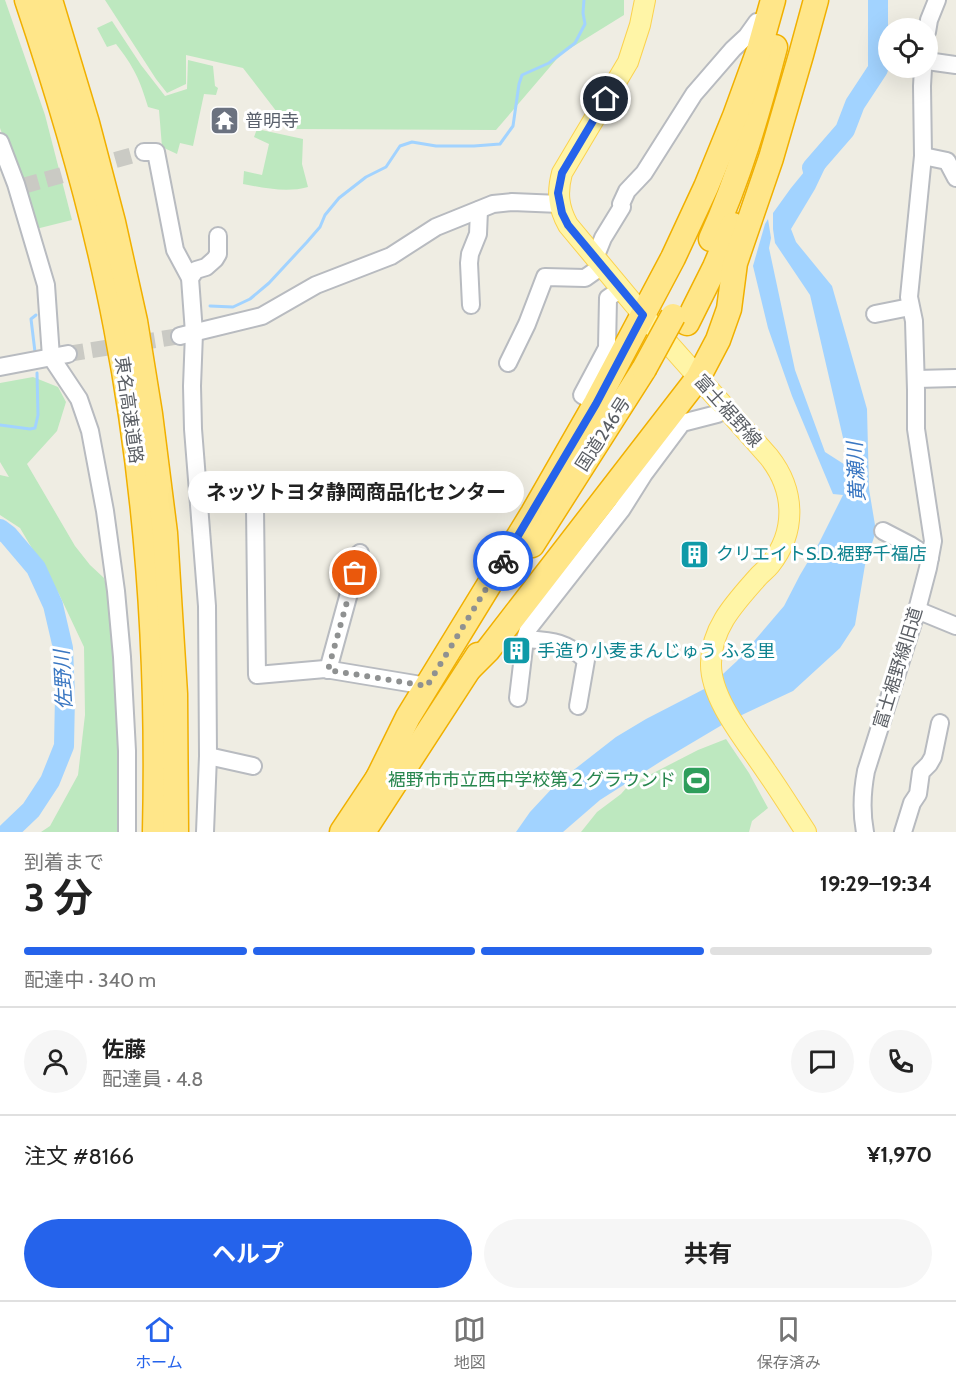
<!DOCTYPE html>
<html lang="ja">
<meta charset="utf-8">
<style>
:root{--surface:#fff;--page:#f6f6f6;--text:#222;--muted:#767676;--line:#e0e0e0;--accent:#2563eb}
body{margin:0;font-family:Cabin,"Noto Sans JP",sans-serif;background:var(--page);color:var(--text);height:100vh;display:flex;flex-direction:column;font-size:22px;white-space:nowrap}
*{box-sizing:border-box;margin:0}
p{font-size:20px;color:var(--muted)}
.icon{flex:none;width:33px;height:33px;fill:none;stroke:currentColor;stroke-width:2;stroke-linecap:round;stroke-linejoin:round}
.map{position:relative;height:832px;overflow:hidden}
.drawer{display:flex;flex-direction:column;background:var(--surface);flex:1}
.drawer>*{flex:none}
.fabs{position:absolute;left:878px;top:18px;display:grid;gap:12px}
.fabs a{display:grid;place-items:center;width:60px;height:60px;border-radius:50%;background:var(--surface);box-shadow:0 6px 24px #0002;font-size:30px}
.pin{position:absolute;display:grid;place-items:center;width:51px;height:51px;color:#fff;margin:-26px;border:3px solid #fff;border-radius:50%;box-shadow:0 2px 6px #0007}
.courier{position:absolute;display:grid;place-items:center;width:60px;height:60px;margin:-30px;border:4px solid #2563eb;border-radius:50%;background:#fff;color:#222;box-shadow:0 2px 8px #0007}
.bubble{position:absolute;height:42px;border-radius:21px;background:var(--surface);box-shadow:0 6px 24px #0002;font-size:20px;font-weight:700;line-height:42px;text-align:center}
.headline em{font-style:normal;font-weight:700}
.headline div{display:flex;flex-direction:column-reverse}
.headline{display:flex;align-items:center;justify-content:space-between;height:102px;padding:0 24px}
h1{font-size:39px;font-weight:700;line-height:45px}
.bar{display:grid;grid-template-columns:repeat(4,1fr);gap:9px 6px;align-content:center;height:72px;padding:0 24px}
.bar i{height:8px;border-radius:4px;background:var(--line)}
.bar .selected{background:var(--accent)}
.bar p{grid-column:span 4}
.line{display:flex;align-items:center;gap:15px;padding:0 24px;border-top:2px solid var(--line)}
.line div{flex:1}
.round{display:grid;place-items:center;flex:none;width:63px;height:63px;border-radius:32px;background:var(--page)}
.action{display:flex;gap:12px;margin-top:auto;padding:12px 24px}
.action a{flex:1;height:69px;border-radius:36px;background:var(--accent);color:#fff;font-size:24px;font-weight:700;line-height:69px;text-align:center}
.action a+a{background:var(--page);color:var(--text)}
.menu{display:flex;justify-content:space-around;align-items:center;height:84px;border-top:2px solid var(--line);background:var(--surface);font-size:16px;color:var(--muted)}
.menu a{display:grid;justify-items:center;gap:3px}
.menu .selected{color:var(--accent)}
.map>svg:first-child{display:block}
.green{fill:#bde8bf}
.water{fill:#a2d3ff}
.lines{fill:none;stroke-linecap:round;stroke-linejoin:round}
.stream{stroke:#a2d3ff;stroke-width:3}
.river{stroke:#a2d3ff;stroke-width:20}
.minor-tunnel{stroke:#cacac4;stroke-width:16;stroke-dasharray:16 8;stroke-linecap:butt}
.minor-casing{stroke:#b8bbc0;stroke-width:20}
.major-casing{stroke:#fbd24f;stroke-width:22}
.highway-casing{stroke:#f1b000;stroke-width:27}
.minor{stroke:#fff;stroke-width:16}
.major{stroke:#fff5a7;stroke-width:20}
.highway{stroke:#ffe689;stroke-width:24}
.highway-bridge-casing{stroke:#f1b000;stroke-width:27;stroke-linecap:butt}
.highway-bridge{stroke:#ffe689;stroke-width:24}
.done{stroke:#8f9191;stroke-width:6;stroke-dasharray:0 10.8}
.route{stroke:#2563eb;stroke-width:8}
.labels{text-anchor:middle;stroke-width:6;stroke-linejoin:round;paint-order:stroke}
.worship-label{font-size:18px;fill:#5b616d;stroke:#fff;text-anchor:start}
.street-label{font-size:18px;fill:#5b5f65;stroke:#fff}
.culture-label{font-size:18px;fill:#0d838f;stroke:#fff;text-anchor:start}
.leisure-label{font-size:18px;fill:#27864d;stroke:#fff;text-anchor:end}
.water-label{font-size:20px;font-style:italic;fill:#3a77c2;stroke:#fff}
</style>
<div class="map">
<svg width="956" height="832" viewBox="0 0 956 832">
<rect width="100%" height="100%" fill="#efede3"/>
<g class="green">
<path d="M0 0H5L45 115 72 220 36 229 0 128Z"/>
<path d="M105 0H624V15L561 54 496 130 290 129 243 68 186 55V84L167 93 156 79Z"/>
<path d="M112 21 141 65 165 96 187 89 188 60 213 66 215 86 218 88 216 95 204 94 193 146 180 143 177 154 162 147 159 110 148 107C140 80 134 67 116 44L107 47 97 28Z"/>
<path d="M257 129 303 139 302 164 308 187C287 193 264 188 243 184L244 171 262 175 269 144 254 137Z"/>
<path d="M33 377 58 387 66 402 57 431 27 464 75 546 90 565 104 578 117 627 126 832H41L50 826 78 775 85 715 84 647 59 594 20 528 0 515V475L9 477 0 462V383Z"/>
<path d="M726 739 749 773 768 808 752 821 749 832H581L597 812 621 794 628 786 698 750Z"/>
</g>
<path class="water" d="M827 144 833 151 815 189 791 229 796 242 832 286 867 409 869 489 876 531 865 565 855 625 840 648 793 691 727 722 663 760 600 800 563 832H516L530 812 557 783 616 737 646 719 710 686 737 661 784 606 800 575 819 543 843 495 833 494 792 396 768 328 753 266 765 224 768 219 771 238 769 248 795 370 825 452 850 468 810 295 775 243 773 229V213L791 188Z"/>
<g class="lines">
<g class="stream">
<path d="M210 306 233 307 250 299 269 283 307 242 320 227 325 215 339 198 366 177 386 167 400 146 412 142 436 146H474L500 144 513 126 519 84 522 75 549 63 575 43 585 24 583 13 584 0"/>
<path d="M35 352 31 319 36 315"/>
<path d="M0 425 30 429 35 428 38 415 37 373"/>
</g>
<g class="river">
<path d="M812 168 845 130 855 104 878 69V0"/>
<path d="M0 529 8 535 36 568 53 605 63 648 65 696 64 746 50 781 31 810 8 832"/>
</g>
<g class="minor-tunnel">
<path d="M23 186 144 152"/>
<path d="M68 354 180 336"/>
</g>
<defs>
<g id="minor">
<path d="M927 32 929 20 937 0"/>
<path d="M927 61 956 65"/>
<path d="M0 142 16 184 46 285 51 357 79 399 90 431 105 511 116 591 122 657 127 751V832"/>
<path d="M144 152H156L175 250 190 278 194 333 192 386 193 429 207 606 208 756 205 832"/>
<path d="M923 156 947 161 956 178"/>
<path d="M595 258 603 238 622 207 621 204 627 191 644 173 694 94 733 49 747 36 757 22 766 24"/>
<path d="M190 278 196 270 206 267 215 259 218 254V236"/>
<path d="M471 305 469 263 470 254 478 234 479 210"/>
<path d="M875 314 910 307"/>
<path d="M180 336 262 316 316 285 391 256 436 227 493 204 512 202 560 204"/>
<path d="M508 363 527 324 545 277 585 278 602 266"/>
<path d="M0 367 68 354"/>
<path d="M916 379 956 378"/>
<path d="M596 403 582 395 607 348 608 298 621 289"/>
<path d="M255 508 257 675 325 669 427 686"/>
<path d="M883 531 910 545 930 558"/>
<path d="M917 610 956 626"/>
<path d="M525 639C552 641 565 641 586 660L578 706"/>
<path d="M328 670 360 553"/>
<path d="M518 698 525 639 528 629 622 509 644 474 682 423 717 414 725 410"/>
<path d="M208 756 253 766"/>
<path d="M865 832C861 811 862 792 866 771L917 610 928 568 933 541 916 429V390L914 321 909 297 923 156 922 86 923 68"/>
<path d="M903 832 912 803 918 794 921 772 929 764 933 757 940 723"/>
</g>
<path id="major" d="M645 0 640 25 628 62 562 173C557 192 558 207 568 225L643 315 769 457C795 490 797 531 770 565 766 570 761 573 757 578 735 603 711 628 711 663 710 699 747 742 766 771 780 791 793 812 806 832"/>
<g id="highway">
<path d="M27 0C63 107 95 216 116 327 148 493 159 664 155 832"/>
<path d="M50 0 87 123 113 222 135 321 150 414 165 533 175 694 176 832"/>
<path d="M711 239C739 178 758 112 775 47"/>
<path d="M687 323 715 267 733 225"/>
<path d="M532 545 644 369"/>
<path d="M470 668 488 650 698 378 718 340 729 309 735 263 771 158 801 55 816 0"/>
<path d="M376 782 408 717 533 513 596 403 673 258 706 187 735 116 759 50 773 0"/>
<path d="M342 832 384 769"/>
<path d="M363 832 478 655"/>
</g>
</defs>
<use href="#minor" class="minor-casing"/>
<use href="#major" class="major-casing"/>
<use href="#highway" class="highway-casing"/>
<use href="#minor" class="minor"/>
<use href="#major" class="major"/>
<use href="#highway" class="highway"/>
<defs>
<path id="highway-bridge" d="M644 369 673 316"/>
</defs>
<use href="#highway-bridge" class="highway-bridge-casing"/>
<use href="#highway-bridge" class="highway-bridge"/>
</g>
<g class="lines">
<path class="done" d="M355 573 328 670 427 686 503 561"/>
<path class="route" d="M503 561 596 404 643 315 568 225 562 213 558 193 562 173 606 99"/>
</g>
<defs>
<symbol id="temple-square" viewBox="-11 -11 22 22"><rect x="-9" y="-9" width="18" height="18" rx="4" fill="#6b7280" stroke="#fff"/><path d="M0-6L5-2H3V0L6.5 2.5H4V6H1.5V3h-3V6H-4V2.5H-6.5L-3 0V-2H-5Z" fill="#fff"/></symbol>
<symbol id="building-square" viewBox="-11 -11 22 22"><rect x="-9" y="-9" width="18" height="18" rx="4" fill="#0f9aa8" stroke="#fff"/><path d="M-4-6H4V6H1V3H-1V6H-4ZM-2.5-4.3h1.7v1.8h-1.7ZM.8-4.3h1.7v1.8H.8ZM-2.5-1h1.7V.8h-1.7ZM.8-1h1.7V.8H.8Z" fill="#fff"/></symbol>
<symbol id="stadium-square" viewBox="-11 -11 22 22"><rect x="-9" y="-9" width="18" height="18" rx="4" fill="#2e9e5b" stroke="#fff"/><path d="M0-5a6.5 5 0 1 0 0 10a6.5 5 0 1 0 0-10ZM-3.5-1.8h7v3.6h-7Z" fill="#fff"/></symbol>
</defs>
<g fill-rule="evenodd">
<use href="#temple-square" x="208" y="104" width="33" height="33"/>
<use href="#building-square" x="678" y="538" width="33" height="33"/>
<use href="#building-square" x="500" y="634" width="33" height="33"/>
<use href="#stadium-square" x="680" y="764" width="33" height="33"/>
</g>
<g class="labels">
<g class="worship-label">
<text x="245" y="127">普明寺</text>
</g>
<g class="street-label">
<text transform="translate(129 410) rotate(82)" y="6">東名高速道路</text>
<text transform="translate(728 411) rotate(48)" y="6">富士裾野線</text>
<text transform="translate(603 434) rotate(-57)" y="6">国道246号</text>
<text transform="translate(898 668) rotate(-73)" y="6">富士裾野線旧道</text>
</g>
<g class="culture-label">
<text x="716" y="560">クリエイトS.D.裾野千福店</text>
<text x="537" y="657">手造り小麦まんじゅう ふる里</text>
</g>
<g class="leisure-label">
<text x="676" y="786">裾野市市立西中学校第２グラウンド</text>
</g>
<g class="water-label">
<text transform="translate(856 472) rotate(-93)" y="7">黄瀬川</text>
<text transform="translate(63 680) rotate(-93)" y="7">佐野川</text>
</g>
</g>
</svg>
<div class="fabs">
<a><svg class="icon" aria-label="locate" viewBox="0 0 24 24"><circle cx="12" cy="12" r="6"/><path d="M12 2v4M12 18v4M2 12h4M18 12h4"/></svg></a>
</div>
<div class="pin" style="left:355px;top:573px;background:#ea580c"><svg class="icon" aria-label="bag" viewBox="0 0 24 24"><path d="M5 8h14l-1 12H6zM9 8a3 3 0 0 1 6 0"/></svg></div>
<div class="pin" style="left:606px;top:99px;background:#1f2937"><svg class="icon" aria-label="home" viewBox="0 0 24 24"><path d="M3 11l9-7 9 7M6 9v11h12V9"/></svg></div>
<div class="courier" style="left:503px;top:561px"><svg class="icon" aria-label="bike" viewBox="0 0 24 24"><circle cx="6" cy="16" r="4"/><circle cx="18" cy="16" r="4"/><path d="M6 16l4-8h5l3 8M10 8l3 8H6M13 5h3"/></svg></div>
<div class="bubble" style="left:188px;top:471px;width:336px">ネッツトヨタ静岡商品化センター</div>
</div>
<section class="drawer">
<div class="headline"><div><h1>3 分</h1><p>到着まで</p></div><em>19:29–19:34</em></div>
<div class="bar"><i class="selected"></i><i class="selected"></i><i class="selected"></i><i></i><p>配達中 · 340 m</p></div>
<div class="line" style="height:108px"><a class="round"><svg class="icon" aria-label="person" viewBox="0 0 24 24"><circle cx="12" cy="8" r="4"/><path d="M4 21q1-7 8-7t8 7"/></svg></a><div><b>佐藤</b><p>配達員 · 4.8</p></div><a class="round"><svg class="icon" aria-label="chat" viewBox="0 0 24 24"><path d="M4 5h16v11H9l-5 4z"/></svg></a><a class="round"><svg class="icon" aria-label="phone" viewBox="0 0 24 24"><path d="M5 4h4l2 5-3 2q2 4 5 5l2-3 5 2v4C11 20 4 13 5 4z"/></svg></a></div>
<div class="line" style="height:78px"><div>注文 #8166</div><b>¥1,970</b></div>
<div class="action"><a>ヘルプ</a><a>共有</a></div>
</section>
<nav class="menu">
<a class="selected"><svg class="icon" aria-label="home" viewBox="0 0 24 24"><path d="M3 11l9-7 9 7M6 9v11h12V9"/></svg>ホーム</a>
<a><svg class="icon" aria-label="map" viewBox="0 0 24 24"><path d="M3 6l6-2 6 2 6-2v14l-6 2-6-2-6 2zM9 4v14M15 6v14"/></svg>地図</a>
<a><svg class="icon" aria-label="saved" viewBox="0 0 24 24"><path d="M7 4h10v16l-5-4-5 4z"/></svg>保存済み</a>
</nav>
